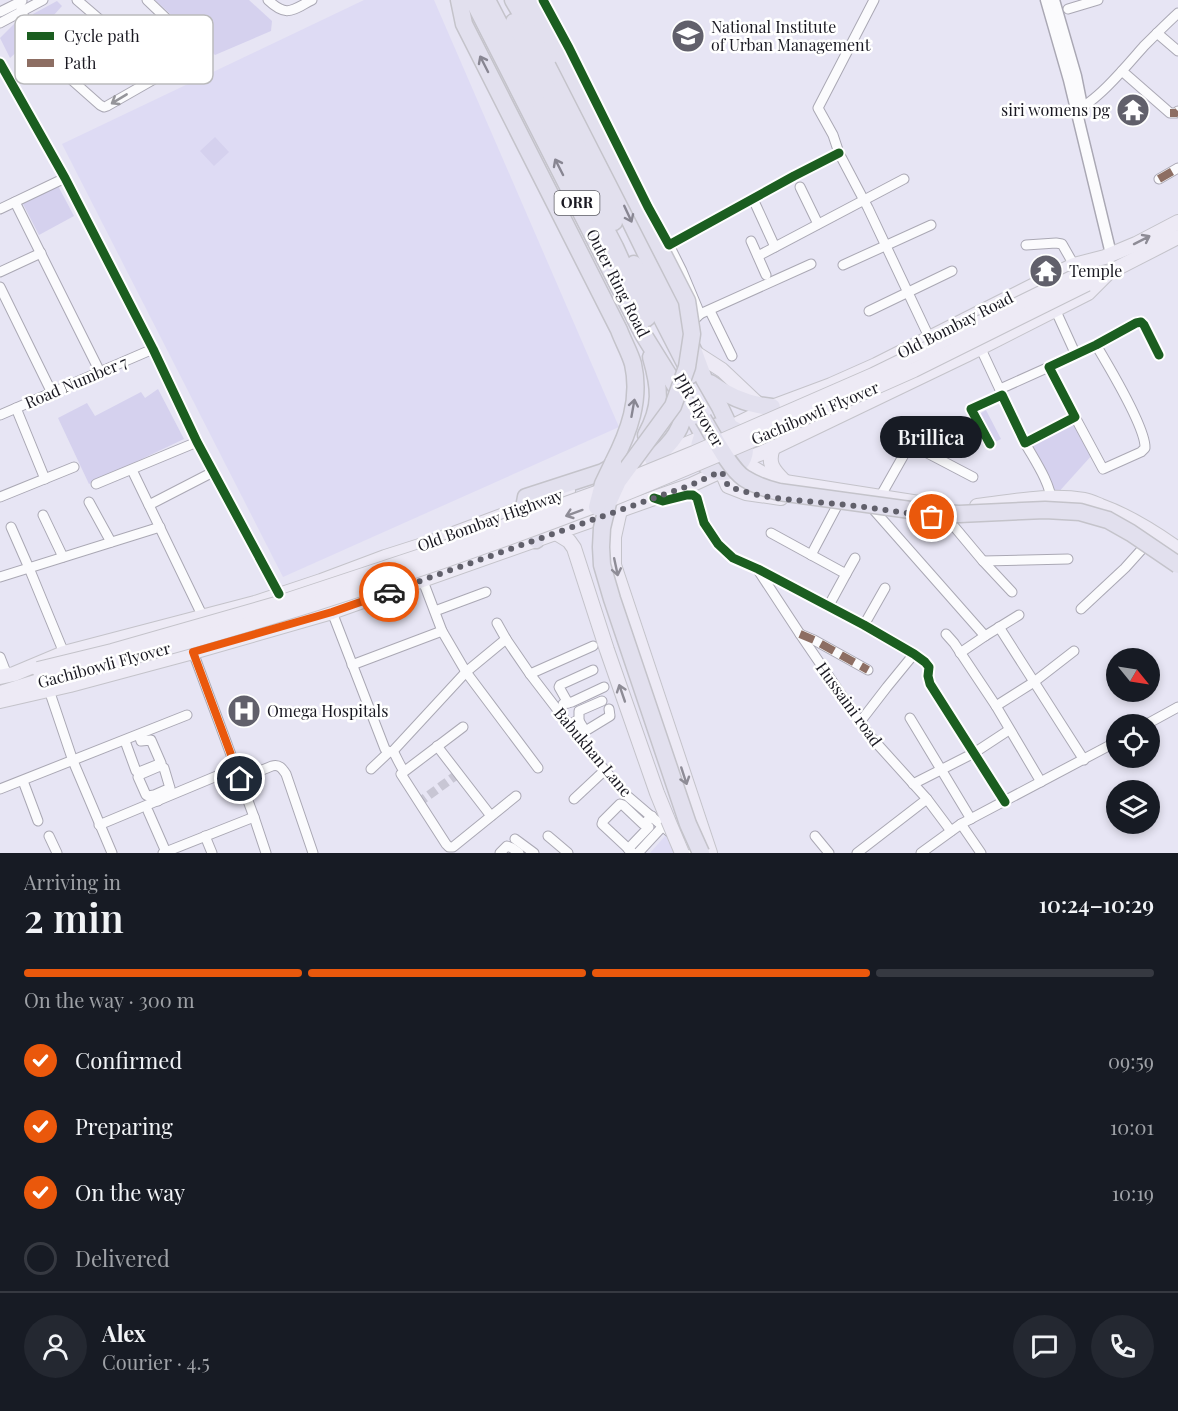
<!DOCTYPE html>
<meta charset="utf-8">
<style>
:root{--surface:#171b24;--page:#242831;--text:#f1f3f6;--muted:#9ea1a6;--line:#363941;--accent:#ea580c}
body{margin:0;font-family:"Playfair Display",serif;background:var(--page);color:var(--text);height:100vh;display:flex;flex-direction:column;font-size:22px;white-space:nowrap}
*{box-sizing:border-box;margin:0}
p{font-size:20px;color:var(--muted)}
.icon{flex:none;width:33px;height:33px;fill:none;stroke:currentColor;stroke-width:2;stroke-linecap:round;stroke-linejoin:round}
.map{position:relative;height:853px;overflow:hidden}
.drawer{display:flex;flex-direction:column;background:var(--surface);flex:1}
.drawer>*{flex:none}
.needle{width:39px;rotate:120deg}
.tools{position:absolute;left:1106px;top:648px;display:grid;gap:12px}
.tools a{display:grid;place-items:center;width:54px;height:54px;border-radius:50%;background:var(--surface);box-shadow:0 3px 9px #0003;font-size:30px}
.pin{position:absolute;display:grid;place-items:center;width:51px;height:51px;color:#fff;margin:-26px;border:3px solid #fff;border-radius:50%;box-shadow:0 2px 6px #0007}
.courier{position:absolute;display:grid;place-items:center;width:60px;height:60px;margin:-30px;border:4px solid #ea580c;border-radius:50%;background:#fff;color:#222;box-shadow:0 2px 8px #0007}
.bubble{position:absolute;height:42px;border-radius:21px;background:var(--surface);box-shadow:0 3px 9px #0003;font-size:20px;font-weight:600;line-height:42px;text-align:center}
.overview em{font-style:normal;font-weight:600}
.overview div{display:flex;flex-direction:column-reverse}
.overview{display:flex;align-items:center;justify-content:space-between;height:102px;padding:0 24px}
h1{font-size:39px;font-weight:600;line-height:45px}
.bar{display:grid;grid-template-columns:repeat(4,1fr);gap:9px 6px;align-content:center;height:72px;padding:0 24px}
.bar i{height:8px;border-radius:4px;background:var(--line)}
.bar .active{background:var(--accent)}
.bar p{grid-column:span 4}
.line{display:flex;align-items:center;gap:15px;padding:0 24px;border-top:2px solid var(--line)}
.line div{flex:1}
.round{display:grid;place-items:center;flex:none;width:63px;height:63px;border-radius:32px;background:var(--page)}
ol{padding:0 24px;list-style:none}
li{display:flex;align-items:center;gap:18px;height:66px}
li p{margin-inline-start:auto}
li .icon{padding:6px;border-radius:50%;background:var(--accent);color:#fff;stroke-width:4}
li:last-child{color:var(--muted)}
li i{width:33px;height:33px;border:3px solid var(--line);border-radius:50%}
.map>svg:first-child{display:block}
.built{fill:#dedbf4}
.green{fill:#d5d1ee}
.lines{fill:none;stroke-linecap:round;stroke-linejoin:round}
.minor-tunnel{stroke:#c8c6d4;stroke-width:9;stroke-dasharray:9 4.5;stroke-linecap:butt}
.minor-casing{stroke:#aaa8b4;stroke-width:11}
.tertiary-casing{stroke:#aaa8b4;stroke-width:13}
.primary-casing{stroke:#c4c3ca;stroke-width:16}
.motorway-casing{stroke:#c4c3ca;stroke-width:19}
.minor{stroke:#fbfbfd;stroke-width:9}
.tertiary{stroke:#fbfbfd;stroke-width:10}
.primary{stroke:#edeaf5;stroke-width:14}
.motorway{stroke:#e2e0ee;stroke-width:16}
.primary-bridge-casing{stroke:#c4c3ca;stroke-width:16;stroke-linecap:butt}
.motorway-bridge-casing{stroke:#c4c3ca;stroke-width:19;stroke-linecap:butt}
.primary-bridge{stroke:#edeaf5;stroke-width:14}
.motorway-bridge{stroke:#e2e0ee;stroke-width:16}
.quiet{stroke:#8d6e63;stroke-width:8;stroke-dasharray:15 8;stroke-linecap:butt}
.cycleway-casing{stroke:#fff;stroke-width:13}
.cycleway{stroke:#1b5e20;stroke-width:9}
.oneway{stroke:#888692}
.oneway2{stroke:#95959a}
.oneway3{stroke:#8e8c96}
.done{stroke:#61606b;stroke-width:6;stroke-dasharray:0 10.8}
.route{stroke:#ea580c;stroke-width:8}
.labels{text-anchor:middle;stroke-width:5;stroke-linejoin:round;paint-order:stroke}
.shield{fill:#fff;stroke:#5e5d64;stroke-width:1.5}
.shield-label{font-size:15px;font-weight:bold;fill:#191821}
.poi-label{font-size:16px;fill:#191821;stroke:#fff;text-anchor:start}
.street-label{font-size:16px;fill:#191821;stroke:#fff}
.key{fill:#fff;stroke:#bababc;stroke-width:1.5}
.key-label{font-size:16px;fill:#191821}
</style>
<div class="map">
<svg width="1178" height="853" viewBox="0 0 1178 853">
<rect width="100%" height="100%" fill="#e7e5f4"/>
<g class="built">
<path d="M364 0H434L619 427 283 577 62 144Z"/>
<path d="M666 835 676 853H650Z"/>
</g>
<g class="green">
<path d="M155 0H249L272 21 271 31 215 55Z"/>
<path d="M57 1 62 6 35 36 33 14Z"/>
<path d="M17 21 18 39 23 46 10 58 0 38Z"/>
<path d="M215 137 229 152 214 166 200 151Z"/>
<path d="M57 184 74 216 39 235 22 202Z"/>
<path d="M158 389 184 439 89 484 58 418 87 403 95 416 141 392 145 398Z"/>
<path d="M986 410 1001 439 993 443 978 415Z"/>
<path d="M1074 421 1092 455 1056 495 1053 494 1030 443Z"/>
</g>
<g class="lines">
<path class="minor-tunnel" d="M418 803 458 774"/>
<defs>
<g id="minor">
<path d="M147 0 193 44 194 47 193 52 172 72 163 74"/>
<path d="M268 0C287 18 292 10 312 0"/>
<path d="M543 0 569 48 648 207 669 245 794 176 839 153"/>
<path d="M874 0 818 108 833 135 839 153 868 208 929 337"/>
<path d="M19 2 22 10 30 43 100 105 104 107 107 106 163 74 77 0"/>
<path d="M1068 9 1098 0"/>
<path d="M0 12 22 1"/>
<path d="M0 23 43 0"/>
<path d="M1157 33 1178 51"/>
<path d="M0 63 65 178 153 349 197 442 279 594"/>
<path d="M1122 71 1170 113H1176L1178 111"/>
<path d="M1076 110C1098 101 1128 64 1144 46 1155 35 1166 24 1178 13"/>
<path d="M1159 179 1178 168"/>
<path d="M800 187 818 224"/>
<path d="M753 199 775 247"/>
<path d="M15 202 100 372"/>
<path d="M0 209 65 178"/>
<path d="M751 241 766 275"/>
<path d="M669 245 682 271 700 314 696 318"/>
<path d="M1026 245 1056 243 1062 244 1074 265"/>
<path d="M758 256 904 179"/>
<path d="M843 265 931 225"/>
<path d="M0 272 41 253"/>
<path d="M0 287 52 393"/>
<path d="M1055 309 1076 355"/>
<path d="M710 311 732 356"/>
<path d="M869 311 952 271"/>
<path d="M700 314 811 264"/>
<path d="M980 347 1002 394"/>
<path d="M1000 389 1049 367"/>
<path d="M16 408 45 479"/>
<path d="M0 415 153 349"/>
<path d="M1075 417 1103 469 1141 452 1145 448C1146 428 1108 365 1096 345"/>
<path d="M1025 443C1035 461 1050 482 1052 503"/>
<path d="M990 444 971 409 1002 395 1025 443 1075 417 1049 367 1096 345 1136 323 1141 322 1144 325 1159 355"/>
<path d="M132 470 203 617"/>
<path d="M96 484 197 442"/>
<path d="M0 497 74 467"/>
<path d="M880 497 910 444 973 477"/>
<path d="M666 500 687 495H693L697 498 704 523 718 544 733 558 758 569 864 625 914 654 925 662 929 667 928 676 930 684 1005 802"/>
<path d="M89 502 111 542"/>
<path d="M149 505 213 472"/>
<path d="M873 509 985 636 1019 615"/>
<path d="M43 515 63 557"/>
<path d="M947 518 983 561 1012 592"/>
<path d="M11 527 29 568 64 653"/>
<path d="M771 533 846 574 828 607"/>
<path d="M811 555 838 504"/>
<path d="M983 561 1068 559"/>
<path d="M758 570 800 634 860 722 871 737 927 799 951 831"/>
<path d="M846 574 855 558"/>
<path d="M0 577 160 527"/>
<path d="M423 581 442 631 466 672 538 768"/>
<path d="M1081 609 1125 568 1143 548"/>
<path d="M435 611 486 592"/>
<path d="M332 612 385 749 389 752"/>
<path d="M864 625 885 588"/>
<path d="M999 627 1084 760"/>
<path d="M800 634 814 640 868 670"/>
<path d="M946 634 954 643 996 706 1041 782"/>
<path d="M506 639 530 674 593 756 625 794 694 853"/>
<path d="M193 652 254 817 266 853"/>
<path d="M960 653 985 636"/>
<path d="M0 657 7 675"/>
<path d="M352 665 442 631"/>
<path d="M530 674 593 646"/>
<path d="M49 690 73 761 112 853"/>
<path d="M568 703 559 687 560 685 593 670"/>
<path d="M563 704 572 702 604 687"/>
<path d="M996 706 1034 682 1074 651"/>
<path d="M910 718 971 819"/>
<path d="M579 721V711L602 701"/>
<path d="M860 722 887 687 914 654"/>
<path d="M1147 724 1178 707"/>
<path d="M569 725 576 721H579L584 729 587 730 610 716 609 709"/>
<path d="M463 727 401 774 446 844 449 847H453L516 796"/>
<path d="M125 741 136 771 139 772 159 764 161 763 151 740 141 741 139 735"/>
<path d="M437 746 491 816"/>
<path d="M393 751C397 758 399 764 404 771"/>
<path d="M371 769 389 752 393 751 466 672 506 639 497 623"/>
<path d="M240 779 272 766C279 764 282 768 286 774L313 853"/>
<path d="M23 781 38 821"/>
<path d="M913 784 974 753 1009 730"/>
<path d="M0 789 187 715"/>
<path d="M154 795 170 788 164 768 160 766 139 775 138 777 146 795 148 796 154 795 158 801"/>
<path d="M574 799 605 770"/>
<path d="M148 811 166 852"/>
<path d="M961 824 981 853"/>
<path d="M99 825 236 768"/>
<path d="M49 836 57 853"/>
<path d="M205 836 212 853"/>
<path d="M548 836 568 853"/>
<path d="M815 836 829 853"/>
<path d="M515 839 534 853"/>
<path d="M628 849 649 827"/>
<path d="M163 853 254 817"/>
<path d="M500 853 507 846 512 848 519 853"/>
<path d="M633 853 604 826 602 824 603 821 620 804 623 805 643 824H644L652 816"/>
<path d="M638 853 663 826"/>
<path d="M857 853 927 799"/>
<path d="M921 853 961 824 1116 742"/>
</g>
<g id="tertiary">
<path d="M1046 0 1069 80 1111 254"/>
<path d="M1054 0 1076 76 1081 101"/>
</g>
<g id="primary">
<path d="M1100 277 1178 237"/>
<path d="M694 352 722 370 758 404"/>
<path d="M731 427 772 407 831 385 876 365 1074 265 1105 257 1136 244 1178 222"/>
<path d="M773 448C767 463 773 470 784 481"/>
<path d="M743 460 762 453 966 355 1088 293 1107 274"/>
<path d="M742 461 770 478 785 482 919 503"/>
<path d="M625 470 701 438"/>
<path d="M722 472 728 486 746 493 781 498"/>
<path d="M977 506C1012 502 1048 494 1084 500 1090 501 1096 504 1101 506 1129 516 1154 532 1178 549"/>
<path d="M620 510 614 537V565L710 853"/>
<path d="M556 533 569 541 574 548 607 650 657 793 668 820"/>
<path d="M0 677 14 674 64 653 255 603 321 581 385 557 432 542 568 491"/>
<path d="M0 693 42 680"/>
<path d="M0 701 70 685 193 652 332 612 691 485 719 472"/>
</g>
<g id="motorway">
<path d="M459 0 464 24 619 330C623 341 630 353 633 364 641 399 629 432 613 463"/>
<path d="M473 0 643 334 686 403 703 435"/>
<path d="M487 0 615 247 647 318"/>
<path d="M513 0 553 68 592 143 694 352 704 379 720 407 729 426"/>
<path d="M529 0 563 58"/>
<path d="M514 22 591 174 614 222"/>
<path d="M634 264 691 375"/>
<path d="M710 383C729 397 748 405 772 407"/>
<circle cx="722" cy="449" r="23"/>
<path d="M646 435C662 406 660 388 651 357"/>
<path d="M653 459C673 442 683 429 686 403"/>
<path d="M536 540 524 508 526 497 603 472 617 464"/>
</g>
</defs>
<use href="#minor" class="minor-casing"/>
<use href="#tertiary" class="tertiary-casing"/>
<use href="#primary" class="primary-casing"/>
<use href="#motorway" class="motorway-casing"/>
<use href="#minor" class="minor"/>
<use href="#tertiary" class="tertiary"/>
<use href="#primary" class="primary"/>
<use href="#motorway" class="motorway"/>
<defs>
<g id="primary-bridge">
<path d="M38 669 112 651 276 604 433 552 596 493 694 453 873 375 1082 273"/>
<path d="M42 680C230 635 413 575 594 506 686 470 777 429 869 390L914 370 1087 284"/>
<path d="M668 820 682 853"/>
</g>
<g id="motorway-bridge">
<path d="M563 58 687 301 692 334 687 367 673 406 618 481 608 503 602 528 601 547 602 565 612 599 688 824 701 853"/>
<path d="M703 419C713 435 729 468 744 478 755 485 767 489 779 492L925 512 959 514 1045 510 1080 512 1108 520 1131 533 1178 565"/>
<path d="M597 507 603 484 613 463"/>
</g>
</defs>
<use href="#primary-bridge" class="primary-bridge-casing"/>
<use href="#motorway-bridge" class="motorway-bridge-casing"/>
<use href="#primary-bridge" class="primary-bridge"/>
<use href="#motorway-bridge" class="motorway-bridge"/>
<g class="quiet">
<path d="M1170 113H1176L1178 111"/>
<path d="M1159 179 1178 168"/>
<path d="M800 634 814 640 868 670"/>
</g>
<defs>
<g id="cycleway">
<path d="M543 0 569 48 648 207 669 245 794 176 839 153"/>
<path d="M0 63 65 178 153 349 197 442 279 594"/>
<path d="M990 444 971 409 1002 395 1025 443 1075 417 1049 367 1096 345 1136 323 1141 322 1144 325 1159 355"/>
<path d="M654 498 663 501 687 495H693L697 498 704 523 718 544 733 558 758 569 864 625 914 654 925 662 929 667 928 676 930 684 1005 802"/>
</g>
</defs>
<use href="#cycleway" class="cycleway-casing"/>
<use href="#cycleway" class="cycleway"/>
</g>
<defs><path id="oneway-shaft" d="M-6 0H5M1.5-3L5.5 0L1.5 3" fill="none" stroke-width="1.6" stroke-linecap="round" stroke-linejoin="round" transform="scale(1.5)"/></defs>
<g class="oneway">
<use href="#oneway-shaft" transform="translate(484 64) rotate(-117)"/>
<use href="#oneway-shaft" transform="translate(559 167) rotate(-117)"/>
<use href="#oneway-shaft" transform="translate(628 214) rotate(65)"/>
<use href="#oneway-shaft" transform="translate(633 408) rotate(-80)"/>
</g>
<use class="oneway2" href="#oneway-shaft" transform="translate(119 99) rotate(149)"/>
<g class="oneway3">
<use href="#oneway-shaft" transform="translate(1142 240) rotate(-27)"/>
<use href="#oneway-shaft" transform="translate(574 513) rotate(160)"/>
<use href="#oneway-shaft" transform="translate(616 567) rotate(78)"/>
<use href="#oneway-shaft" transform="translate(622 693) rotate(-109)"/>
<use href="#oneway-shaft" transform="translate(684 776) rotate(72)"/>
</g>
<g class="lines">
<path class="done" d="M389 592 691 485 719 472H722L728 486C763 500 800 500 837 504 869 507 900 512 932 517"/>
<path class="route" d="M240 779 193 652 332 612 389 592"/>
</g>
<defs>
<symbol id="university-disc" viewBox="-11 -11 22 22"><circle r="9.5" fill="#61606b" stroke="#fff"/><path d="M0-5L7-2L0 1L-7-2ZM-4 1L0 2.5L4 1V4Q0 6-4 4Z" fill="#fff"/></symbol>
<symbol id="temple-disc" viewBox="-11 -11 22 22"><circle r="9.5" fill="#61606b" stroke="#fff"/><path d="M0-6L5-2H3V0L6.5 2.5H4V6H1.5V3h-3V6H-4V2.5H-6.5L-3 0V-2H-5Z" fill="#fff"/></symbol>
<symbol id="hospital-disc" viewBox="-11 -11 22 22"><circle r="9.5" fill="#61606b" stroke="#fff"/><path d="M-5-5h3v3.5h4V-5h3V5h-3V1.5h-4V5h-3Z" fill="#fff"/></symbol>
</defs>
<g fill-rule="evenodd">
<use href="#university-disc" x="669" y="17" width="38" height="38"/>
<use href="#temple-disc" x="1114" y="91" width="38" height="38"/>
<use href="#temple-disc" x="1027" y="252" width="38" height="38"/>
<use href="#hospital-disc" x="225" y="692" width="38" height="38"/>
</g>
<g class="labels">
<rect class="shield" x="554.5" y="191" width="45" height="24" rx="4.5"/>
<g class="shield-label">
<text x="577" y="208">ORR</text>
</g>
<g class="poi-label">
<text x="711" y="33">National Institute<tspan x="711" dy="18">of Urban Management</tspan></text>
<text x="1110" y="116" text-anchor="end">siri womens pg</text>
<text x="1069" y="277">Temple</text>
<text x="267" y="717">Omega Hospitals</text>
</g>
<g class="street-label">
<text transform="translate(618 283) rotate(63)" y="6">Outer Ring Road</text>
<text transform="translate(955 325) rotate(-27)" y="6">Old Bombay Road</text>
<text transform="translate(76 382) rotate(-23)" y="6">Road Number 7</text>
<text transform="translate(699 410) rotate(60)" y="6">PJR Flyover</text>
<text transform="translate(815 413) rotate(-23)" y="6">Gachibowli Flyover</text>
<text transform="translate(490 520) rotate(-20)" y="6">Old Bombay Highway</text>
<text transform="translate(104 665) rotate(-15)" y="6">Gachibowli Flyover</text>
<text transform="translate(849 704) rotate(54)" y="6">Hussaini road</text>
<text transform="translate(593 752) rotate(50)" y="6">Babukhan Lane</text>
</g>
</g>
<rect x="15" y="15" width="198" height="69" rx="9" class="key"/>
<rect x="27" y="32" width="27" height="8" fill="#1b5e20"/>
<rect x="27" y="59" width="27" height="8" fill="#8d6e63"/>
<g class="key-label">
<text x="64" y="42">Cycle path</text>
<text x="64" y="69">Path</text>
</g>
</svg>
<div class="tools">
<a><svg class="needle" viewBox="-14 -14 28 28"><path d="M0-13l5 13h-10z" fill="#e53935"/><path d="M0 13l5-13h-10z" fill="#9ea1a6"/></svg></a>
<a><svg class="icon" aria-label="locate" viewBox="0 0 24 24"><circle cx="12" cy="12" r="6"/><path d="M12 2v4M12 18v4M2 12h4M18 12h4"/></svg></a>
<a><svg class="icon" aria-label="layers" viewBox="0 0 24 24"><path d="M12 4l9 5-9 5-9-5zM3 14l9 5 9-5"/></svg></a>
</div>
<div class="pin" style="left:932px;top:517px;background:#ea580c"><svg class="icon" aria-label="bag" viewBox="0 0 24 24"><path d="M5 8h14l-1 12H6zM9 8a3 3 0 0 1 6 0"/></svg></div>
<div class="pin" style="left:240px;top:779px;background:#1f2937"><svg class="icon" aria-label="home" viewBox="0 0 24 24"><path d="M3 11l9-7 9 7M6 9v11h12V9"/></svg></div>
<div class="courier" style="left:389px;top:592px"><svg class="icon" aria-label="car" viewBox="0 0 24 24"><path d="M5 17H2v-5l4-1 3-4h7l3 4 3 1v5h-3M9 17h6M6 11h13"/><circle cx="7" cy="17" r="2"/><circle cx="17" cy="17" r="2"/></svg></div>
<div class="bubble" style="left:880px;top:416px;width:102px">Brillica</div>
</div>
<section class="drawer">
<div class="overview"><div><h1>2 min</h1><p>Arriving in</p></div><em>10:24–10:29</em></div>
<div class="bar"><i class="active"></i><i class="active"></i><i class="active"></i><i></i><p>On the way · 300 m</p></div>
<ol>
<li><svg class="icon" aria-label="check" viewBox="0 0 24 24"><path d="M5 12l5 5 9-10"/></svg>Confirmed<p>09:59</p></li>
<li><svg class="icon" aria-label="check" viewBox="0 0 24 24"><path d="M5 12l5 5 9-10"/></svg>Preparing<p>10:01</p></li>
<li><svg class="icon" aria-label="check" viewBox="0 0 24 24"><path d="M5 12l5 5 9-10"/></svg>On the way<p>10:19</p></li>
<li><i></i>Delivered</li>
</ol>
<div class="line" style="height:108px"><a class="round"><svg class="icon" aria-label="person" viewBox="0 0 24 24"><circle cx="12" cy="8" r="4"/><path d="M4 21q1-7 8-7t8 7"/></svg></a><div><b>Alex</b><p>Courier · 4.5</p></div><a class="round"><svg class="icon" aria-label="chat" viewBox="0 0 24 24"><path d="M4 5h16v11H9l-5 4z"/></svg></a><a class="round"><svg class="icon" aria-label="phone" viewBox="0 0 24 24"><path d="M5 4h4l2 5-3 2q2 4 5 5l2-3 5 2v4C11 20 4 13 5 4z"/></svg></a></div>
</section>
